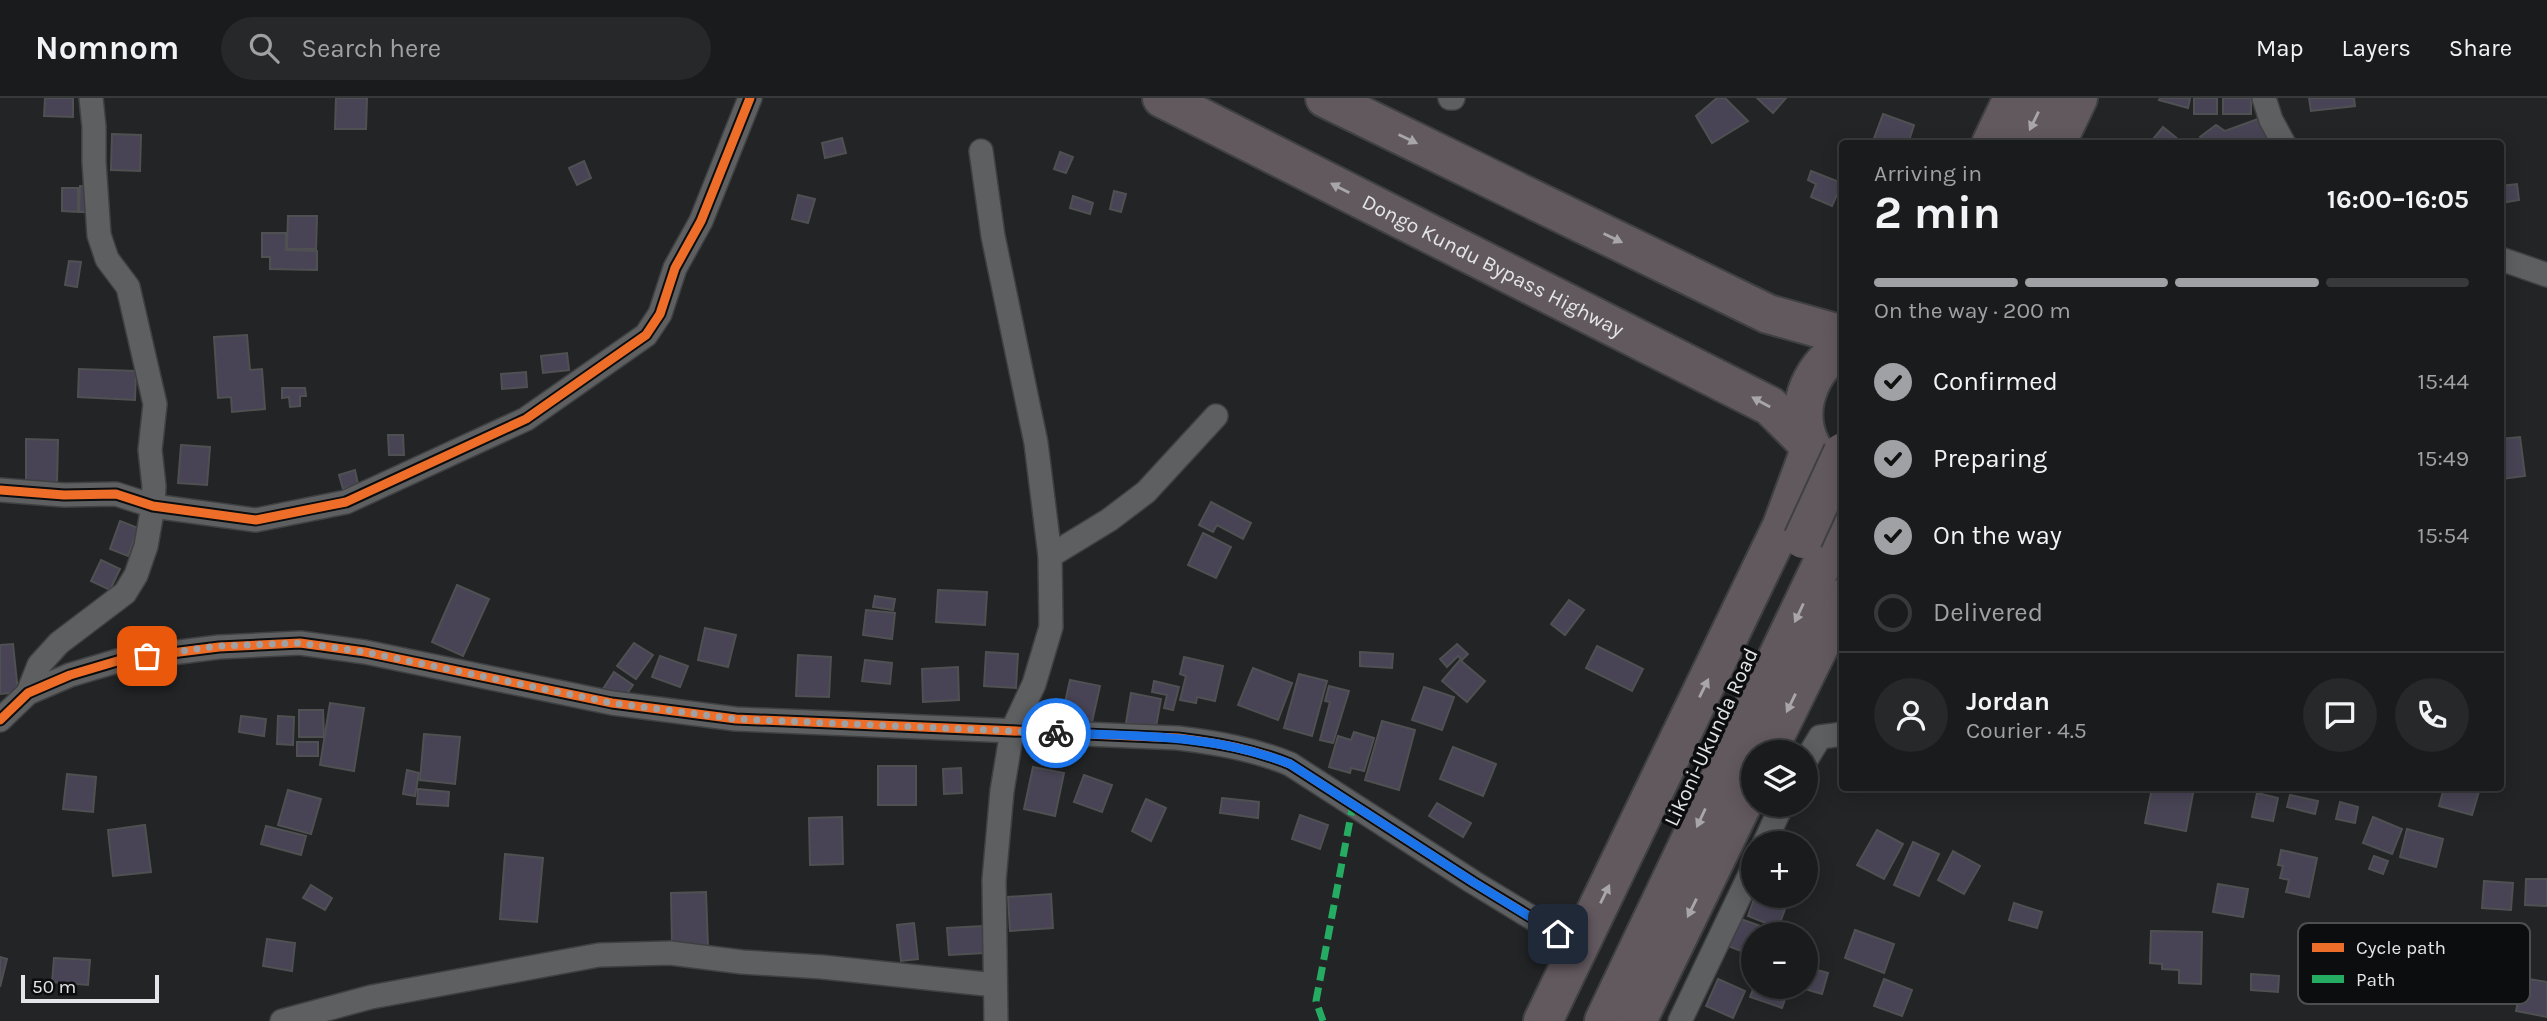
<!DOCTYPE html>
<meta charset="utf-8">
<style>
:root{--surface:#1a1b1c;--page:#272829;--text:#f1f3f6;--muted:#9fa1a3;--line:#38393b;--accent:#9fa1a4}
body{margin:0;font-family:Karla,sans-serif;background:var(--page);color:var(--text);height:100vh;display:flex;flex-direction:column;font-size:26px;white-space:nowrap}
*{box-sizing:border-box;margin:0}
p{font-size:23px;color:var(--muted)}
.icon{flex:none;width:38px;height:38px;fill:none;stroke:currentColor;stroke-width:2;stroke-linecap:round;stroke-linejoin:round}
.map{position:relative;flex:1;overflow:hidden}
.sheet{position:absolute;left:1839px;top:42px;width:665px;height:651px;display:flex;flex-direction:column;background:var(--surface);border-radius:7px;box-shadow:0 4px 18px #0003,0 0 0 2px var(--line)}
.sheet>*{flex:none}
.buttons{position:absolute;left:1741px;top:642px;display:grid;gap:14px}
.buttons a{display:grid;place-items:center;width:77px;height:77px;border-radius:50%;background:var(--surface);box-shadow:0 4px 18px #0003,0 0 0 2px var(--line);font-size:35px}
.scale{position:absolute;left:21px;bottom:18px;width:138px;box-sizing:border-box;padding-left:7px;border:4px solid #e3e5e8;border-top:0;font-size:19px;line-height:24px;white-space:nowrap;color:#e3e5e8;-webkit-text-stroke:5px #0c0d0f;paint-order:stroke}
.pin{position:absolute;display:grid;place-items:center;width:60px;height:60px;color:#fff;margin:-30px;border-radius:14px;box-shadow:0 4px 10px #0006}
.courier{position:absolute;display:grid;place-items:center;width:70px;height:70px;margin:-35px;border:5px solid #1a73e8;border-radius:50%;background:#fff;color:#222;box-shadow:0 2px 9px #0007}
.head em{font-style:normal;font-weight:700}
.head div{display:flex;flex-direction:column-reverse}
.head{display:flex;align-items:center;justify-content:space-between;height:119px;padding:0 35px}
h1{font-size:46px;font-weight:700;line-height:52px}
.bar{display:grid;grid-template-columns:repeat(4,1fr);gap:10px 7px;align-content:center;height:84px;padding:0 35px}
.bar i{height:9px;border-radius:5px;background:var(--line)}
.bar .active{background:var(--accent)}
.bar p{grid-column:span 4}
.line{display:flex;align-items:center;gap:18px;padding:0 35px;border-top:2px solid var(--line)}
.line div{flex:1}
.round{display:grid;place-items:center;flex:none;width:74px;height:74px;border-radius:37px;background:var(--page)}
ol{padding:0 35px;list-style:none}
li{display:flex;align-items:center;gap:21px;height:77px}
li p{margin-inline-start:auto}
li .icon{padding:7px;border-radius:50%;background:var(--accent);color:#111;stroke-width:4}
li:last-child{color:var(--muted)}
li i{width:38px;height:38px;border:4px solid var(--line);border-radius:50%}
header{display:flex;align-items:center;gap:42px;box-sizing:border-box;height:98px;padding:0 35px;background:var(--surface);border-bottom:2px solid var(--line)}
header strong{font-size:33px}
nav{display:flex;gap:38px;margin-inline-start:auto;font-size:24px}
.search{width:490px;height:63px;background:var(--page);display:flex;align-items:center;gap:18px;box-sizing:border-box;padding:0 24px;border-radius:38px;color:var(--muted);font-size:26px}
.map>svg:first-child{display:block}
.building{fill:#484455;stroke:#4f5051;stroke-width:2}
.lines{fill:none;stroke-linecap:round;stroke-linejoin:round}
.street-casing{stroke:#3f4042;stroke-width:26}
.highway-casing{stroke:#3f4042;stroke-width:42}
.street{stroke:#5e5f61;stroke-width:23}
.highway{stroke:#62595f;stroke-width:38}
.highway-bridge-casing{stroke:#3f4042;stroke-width:42;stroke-linecap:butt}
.highway-bridge{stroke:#62595f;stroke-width:38}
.quiet{stroke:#26ab63;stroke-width:7;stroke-dasharray:14 7;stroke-linecap:butt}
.cycleway-casing{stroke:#0c0d0f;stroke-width:13}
.cycleway{stroke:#ee6e29;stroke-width:9}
.oneway{fill:#a9a6aa}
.done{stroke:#9fa1a4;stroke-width:7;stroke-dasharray:0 12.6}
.route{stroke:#1a73e8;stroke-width:9}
.labels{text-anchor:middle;stroke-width:7;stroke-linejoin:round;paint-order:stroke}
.street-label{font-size:21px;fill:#e3e5e8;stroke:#0c0d0f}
.key{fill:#0c0d0f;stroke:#4c4e50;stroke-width:2}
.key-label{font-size:19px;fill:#e3e5e8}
</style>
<header>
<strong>Nomnom</strong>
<div class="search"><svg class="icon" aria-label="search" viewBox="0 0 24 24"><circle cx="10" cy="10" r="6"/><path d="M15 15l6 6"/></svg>Search here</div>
<nav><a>Map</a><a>Layers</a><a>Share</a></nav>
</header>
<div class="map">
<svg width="2547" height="923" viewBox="0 0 2547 923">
<rect width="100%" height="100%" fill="#222426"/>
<g class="building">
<path d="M45 0H73V19L44 18Z"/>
<path d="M336 0H367L366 31H335Z"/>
<path d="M1717 0H1725L1748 23 1712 45 1696 18Z"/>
<path d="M1757 0H1786L1773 15Z"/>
<path d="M2160 0H2187L2190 1 2188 10 2159 2Z"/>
<rect x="2194" y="0" width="23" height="16"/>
<rect x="2223" y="0" width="28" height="16"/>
<path d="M2309 0H2354L2355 8 2311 13Z"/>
<path d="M1883 16 1914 27 1908 46 1873 43Z"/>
<path d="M2263 19 2271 46H2206L2200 39 2216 27 2225 33Z"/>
<path d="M2163 29 2184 46H2149Z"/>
<path d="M112 36 141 37 140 73 111 72Z"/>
<path d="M842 40 846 55 825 60 822 45Z"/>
<path d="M1060 54 1073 59 1066 75 1054 71Z"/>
<path d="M584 63 591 80 577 87 569 70Z"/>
<path d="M1811 73 1842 85 1832 108 1811 99 1816 86 1808 82Z"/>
<path d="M2517 86 2519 102 2501 105V88Z"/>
<path d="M80 88 92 89 91 114H79Z"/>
<path d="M62 90H78V114L62 113Z"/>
<path d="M1114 93 1126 96 1121 114 1110 111Z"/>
<path d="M798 97 815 101 808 125 792 121Z"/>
<path d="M1073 98 1093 105 1090 116 1070 110Z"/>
<path d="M288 118H317L316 151H287Z"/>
<path d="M262 135H286V152L317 153V172L270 171V159H262Z"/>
<path d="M69 163 81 164 77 189 65 187Z"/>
<path d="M247 237 250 272 262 271 265 311 232 314 231 299 218 300 214 239Z"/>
<path d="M567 255 569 272 543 275 541 258Z"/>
<path d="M79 271 136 273 135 302 78 299Z"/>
<path d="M526 274 527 289 502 291 501 276Z"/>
<path d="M282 290H305L306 298H300V308L290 309 289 299 282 300Z"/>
<path d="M388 337H403L404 357H389Z"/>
<path d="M2520 339 2525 378 2501 381V341Z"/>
<path d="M26 341 58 342 57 385 26 384Z"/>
<path d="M181 347 210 349 207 387 178 385Z"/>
<path d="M355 372 358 386 343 391 339 377Z"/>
<path d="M1211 404 1251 425 1243 441 1217 427 1213 434 1199 427Z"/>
<path d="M120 423 138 430 128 458 110 451Z"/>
<path d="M1203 435 1231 449 1216 480 1188 467Z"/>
<path d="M101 462 120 471 110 492 91 483Z"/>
<path d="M457 487 489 501 463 558 432 544Z"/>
<path d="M938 492 987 494 985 527 936 524Z"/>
<path d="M875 498 895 501 893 512 873 509Z"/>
<path d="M1569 502 1584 512 1565 537 1551 526Z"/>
<path d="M866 512 895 515 892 541 863 537Z"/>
<path d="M705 530 736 537 728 569 698 562Z"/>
<path d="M634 545 653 557 636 581 617 568Z"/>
<path d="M13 546 18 594 0 596V547Z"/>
<path d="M1457 546 1468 556 1462 562 1458 558 1447 569 1440 561Z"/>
<path d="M1597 548 1643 571 1632 593 1586 570Z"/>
<path d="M986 554 1018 556 1016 590 984 588Z"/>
<path d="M1360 554 1393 556 1392 570 1360 568Z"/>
<path d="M798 557 831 559 829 599 796 598Z"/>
<path d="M660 558 688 568 680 589 652 579Z"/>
<path d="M1184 559 1223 568 1215 603 1197 599 1196 605 1180 602 1186 578 1180 576Z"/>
<path d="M865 562 892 565 890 586 862 583Z"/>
<path d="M1460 562 1485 583 1467 604 1442 583Z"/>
<path d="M958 569 959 602 923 604 922 571Z"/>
<path d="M1253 570 1292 585 1278 622 1238 607Z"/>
<path d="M614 574 633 587 622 603 603 591Z"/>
<path d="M1299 576 1327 583 1312 638 1284 630Z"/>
<path d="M1070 582 1100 588 1090 633 1060 627Z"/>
<path d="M1154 583 1179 589 1173 612 1164 610 1167 597 1152 594Z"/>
<path d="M1329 588 1349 593 1333 645 1320 642 1330 604 1325 603Z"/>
<path d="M1424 589 1454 599 1442 632 1412 622Z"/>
<path d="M1131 595 1161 601 1156 629 1126 625Z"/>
<path d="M330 605 364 610 354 673 320 667Z"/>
<path d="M299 612H323L324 639H299Z"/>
<path d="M241 618 266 621 264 638 239 634Z"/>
<path d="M278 618 294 619 293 647 277 646Z"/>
<path d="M1382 623 1415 632 1399 692 1365 682Z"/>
<path d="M1354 634 1374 640 1364 673 1351 670 1350 675 1329 669 1338 638 1351 642Z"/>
<path d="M424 636 460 639 455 686 420 682Z"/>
<rect x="297" y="644" width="21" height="14"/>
<path d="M1453 649 1496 666 1483 698 1440 681Z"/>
<rect x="878" y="668" width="38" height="39"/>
<path d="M1033 669 1064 675 1055 718 1024 711Z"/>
<path d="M961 670 962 695 944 696 943 671Z"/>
<path d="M407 672 419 675 415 698 403 696Z"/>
<path d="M67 676 96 679 93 714 63 711Z"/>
<path d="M1084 677 1112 687 1102 714 1074 704Z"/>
<path d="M2152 690H2194L2186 733 2145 725Z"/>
<path d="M2444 690H2480L2472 717 2439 708Z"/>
<path d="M418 691 449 694 448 708 417 706Z"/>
<path d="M288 692 321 701 311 736 278 727Z"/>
<path d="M2257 695 2278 700 2273 723 2252 719Z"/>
<path d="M2290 697 2318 703 2315 716 2287 709Z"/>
<path d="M1222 700 1259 704 1258 720 1220 715Z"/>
<path d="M1146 701 1166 710 1151 743 1132 733Z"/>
<path d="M2340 704 2358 709 2355 725 2336 721Z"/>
<path d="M1437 705 1471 725 1463 739 1429 718Z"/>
<path d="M1300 717 1328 727 1320 751 1292 741Z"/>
<path d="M842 719 843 766 810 767 809 720Z"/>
<path d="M2373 719 2402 731 2392 756 2363 745Z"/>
<path d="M145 727 151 774 113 778 108 732Z"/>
<path d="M266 728 306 738 301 757 261 746Z"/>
<path d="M2407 731 2443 741 2436 769 2400 759Z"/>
<path d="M1877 732 1903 746 1884 781 1857 767Z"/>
<path d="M1913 744 1939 756 1919 798 1894 787Z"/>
<path d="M2281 752 2317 760 2309 799 2286 794 2289 782 2280 780 2283 768 2278 767Z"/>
<path d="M1953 753 1980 768 1964 796 1938 782Z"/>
<path d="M505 756 543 760 537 824 500 821Z"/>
<path d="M2374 758 2388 763 2383 776 2369 771Z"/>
<path d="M2526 781H2547V808L2525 807Z"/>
<path d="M2484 783 2513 785 2511 812 2482 810Z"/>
<path d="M2218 786 2248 791 2243 819 2213 814Z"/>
<path d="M311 787 332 800 325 812 303 800Z"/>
<path d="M706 794 708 849H672L671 795Z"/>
<path d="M1051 796 1053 830 1010 833 1008 799Z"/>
<path d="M1755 798H1765L1787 806 1778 830 1748 818Z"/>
<path d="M2014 805 2042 814 2037 830 2009 822Z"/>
<path d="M1738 820 1769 831 1767 836H1754V858L1728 848Z"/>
<path d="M914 825 918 861 901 863 897 827Z"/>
<path d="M983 828 985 855 949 857 947 830Z"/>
<path d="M1855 832 1894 846 1884 875 1845 860Z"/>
<path d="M2151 833 2202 834 2201 886 2179 885V872L2162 871V866L2150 865Z"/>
<path d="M267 841 295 845 292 873 263 868Z"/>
<path d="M0 859 7 861 0 889Z"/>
<path d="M54 860 90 862 88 887 52 884Z"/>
<path d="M1806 869 1828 875 1822 896 1798 889H1806Z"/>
<path d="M2251 876 2279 878 2278 894 2251 892Z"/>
<path d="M2523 880 2547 884V919L2516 913Z"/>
<path d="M1718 881 1745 893 1733 920 1706 908Z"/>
<path d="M1884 881 1912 892 1902 918 1874 908Z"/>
<path d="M1754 889H1789L1782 910 1750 899Z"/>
</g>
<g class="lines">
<defs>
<g id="street">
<path d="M1450 0H1453"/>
<path d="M2264 0 2271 22 2284 46"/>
<path d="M981 53 993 138 1036 345 1050 458 1051 529 1034 586 1012 633 1002 693 994 782 996 923"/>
<path d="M2501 161 2547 177"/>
<path d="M0 392 64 397 116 396 153 408 256 422 346 404 526 321 646 237 660 216 675 170 701 123 750 0"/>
<path d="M1050 458 1109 422 1146 394 1216 318"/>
<path d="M28 595 39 567 59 545 125 495 136 477 146 448 153 408 154 388 150 352 155 306 128 189 107 161 99 137 94 64V29L91 0"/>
<path d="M0 622 28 595 70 577 124 561 219 549 300 545 365 554 612 605 736 621 1178 640C1218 645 1253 651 1290 666L1473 784 1580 849"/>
<path d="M1806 662 1820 639 1843 636"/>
<path d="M1764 746 1782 707"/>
<path d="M282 923 371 899 599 857 670 855 742 864 822 869 995 887"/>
<path d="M1680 923 1754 768"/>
</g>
<g id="highway">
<path id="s1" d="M1162 0 1770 308 1811 349 1782 428 1543 923"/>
<path d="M1325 0 1768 216 1843 237"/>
<path d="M1991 46 2013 0"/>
<path d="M2023 46 2045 0"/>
<path d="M2056 46 2078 0"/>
<path d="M1814 353C1791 316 1808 271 1843 249"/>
<path d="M1767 654 1843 500"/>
<path d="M1604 923 1843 422"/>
<path d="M1637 923 1754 682"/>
</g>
</defs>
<use href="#street" class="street-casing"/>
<use href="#highway" class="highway-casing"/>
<use href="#street" class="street"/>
<use href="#highway" class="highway"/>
<defs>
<path id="highway-bridge" d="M1803 441 1843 354"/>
</defs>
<use href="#highway-bridge" class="highway-bridge-casing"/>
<use href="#highway-bridge" class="highway-bridge"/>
<path class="quiet" d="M1323 923 1316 903 1353 706"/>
<defs>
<g id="cycleway">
<path d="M0 392 64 397 116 396 153 408 256 422 346 404 526 321 646 237 660 216 675 170 701 123 750 0"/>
<path d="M0 622 28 595 70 577 124 561 219 549 300 545 365 554 612 605 736 621 1178 640C1218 645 1253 651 1290 666L1473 784 1580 849"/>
</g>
</defs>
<use href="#cycleway" class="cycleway-casing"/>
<use href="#cycleway" class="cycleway"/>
</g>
<defs><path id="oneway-solid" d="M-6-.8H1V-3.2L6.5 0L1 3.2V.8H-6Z" transform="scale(1.75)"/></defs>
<g class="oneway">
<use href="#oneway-solid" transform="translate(2034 23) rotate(116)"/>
<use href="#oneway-solid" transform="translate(1408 41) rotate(26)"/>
<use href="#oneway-solid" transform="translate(1340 90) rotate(-153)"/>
<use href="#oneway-solid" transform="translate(1613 140) rotate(26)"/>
<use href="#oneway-solid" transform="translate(1761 304) rotate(-151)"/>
<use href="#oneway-solid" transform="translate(1799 515) rotate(115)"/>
<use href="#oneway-solid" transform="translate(1704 590) rotate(-64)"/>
<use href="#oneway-solid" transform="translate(1791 605) rotate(116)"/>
<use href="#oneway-solid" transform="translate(1701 720) rotate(115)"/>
<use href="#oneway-solid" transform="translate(1605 796) rotate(-64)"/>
<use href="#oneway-solid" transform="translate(1692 810) rotate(116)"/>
</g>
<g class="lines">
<path class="done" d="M147 558 219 548 300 545 365 554 612 605 736 621 1056 635"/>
<path class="route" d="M1056 635C1136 638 1215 636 1290 666L1473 784 1558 836"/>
</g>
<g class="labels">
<g class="street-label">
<text dy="7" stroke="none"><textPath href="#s1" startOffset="371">Dongo Kundu Bypass Highway</textPath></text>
<text transform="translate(1711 639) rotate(-65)" y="7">Likoni-Ukunda Road</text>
</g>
</g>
<rect x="2298" y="825" width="232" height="81" rx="10" class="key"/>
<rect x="2312" y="845" width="32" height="9" fill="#ee6e29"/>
<rect x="2312" y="877" width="32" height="8" fill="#26ab63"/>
<g class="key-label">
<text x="2356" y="856">Cycle path</text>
<text x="2356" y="888">Path</text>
</g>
</svg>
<div class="buttons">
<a><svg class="icon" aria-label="layers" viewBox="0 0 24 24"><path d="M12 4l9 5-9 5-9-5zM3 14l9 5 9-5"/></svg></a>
<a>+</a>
<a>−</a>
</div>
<div class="scale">50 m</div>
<div class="pin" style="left:147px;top:558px;background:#ea580c"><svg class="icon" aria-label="bag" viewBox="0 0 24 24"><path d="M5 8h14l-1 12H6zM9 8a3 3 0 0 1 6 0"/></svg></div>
<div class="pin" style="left:1558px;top:836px;background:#1f2937"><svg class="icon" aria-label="home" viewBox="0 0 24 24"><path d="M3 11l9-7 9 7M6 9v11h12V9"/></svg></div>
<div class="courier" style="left:1056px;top:635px"><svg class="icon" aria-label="bike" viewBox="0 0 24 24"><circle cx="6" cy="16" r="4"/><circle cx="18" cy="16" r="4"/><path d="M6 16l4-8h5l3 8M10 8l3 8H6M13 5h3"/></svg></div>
<section class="sheet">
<div class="head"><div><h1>2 min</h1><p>Arriving in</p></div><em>16:00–16:05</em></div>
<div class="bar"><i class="active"></i><i class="active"></i><i class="active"></i><i></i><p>On the way · 200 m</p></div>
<ol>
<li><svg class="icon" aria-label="check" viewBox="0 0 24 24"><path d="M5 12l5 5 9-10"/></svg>Confirmed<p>15:44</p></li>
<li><svg class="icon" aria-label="check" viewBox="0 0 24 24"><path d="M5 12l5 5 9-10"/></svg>Preparing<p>15:49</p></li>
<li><svg class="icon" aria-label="check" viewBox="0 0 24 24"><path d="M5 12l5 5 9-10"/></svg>On the way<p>15:54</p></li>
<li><i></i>Delivered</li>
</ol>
<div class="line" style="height:126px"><a class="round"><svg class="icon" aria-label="person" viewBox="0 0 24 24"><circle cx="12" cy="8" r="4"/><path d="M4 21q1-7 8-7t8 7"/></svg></a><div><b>Jordan</b><p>Courier · 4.5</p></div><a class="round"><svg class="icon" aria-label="chat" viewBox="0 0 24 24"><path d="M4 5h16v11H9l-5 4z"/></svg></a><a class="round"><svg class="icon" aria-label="phone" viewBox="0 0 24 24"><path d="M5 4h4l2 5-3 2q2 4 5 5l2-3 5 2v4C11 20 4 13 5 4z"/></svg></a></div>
</section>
</div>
